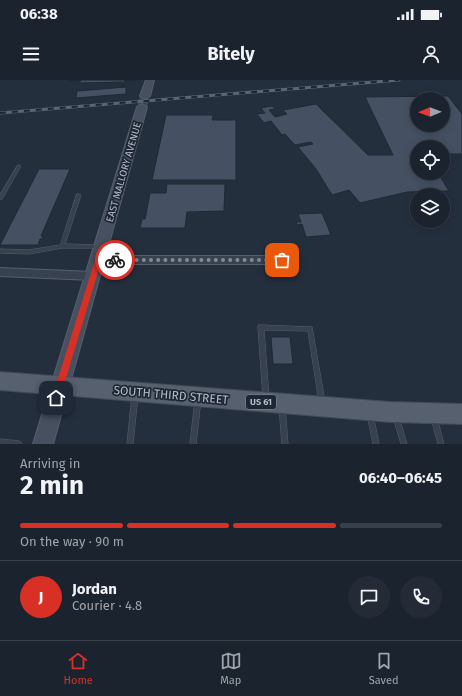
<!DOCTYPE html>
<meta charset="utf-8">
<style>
:root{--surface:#1b232e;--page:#242b36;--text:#f1f3f6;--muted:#a0a4aa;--line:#39404a;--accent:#d93025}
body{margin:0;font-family:"Fira Sans",sans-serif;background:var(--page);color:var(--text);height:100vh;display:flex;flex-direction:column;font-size:15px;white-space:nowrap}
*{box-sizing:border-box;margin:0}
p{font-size:13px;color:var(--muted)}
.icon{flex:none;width:22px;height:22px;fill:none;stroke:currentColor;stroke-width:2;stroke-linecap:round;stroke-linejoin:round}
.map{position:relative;height:364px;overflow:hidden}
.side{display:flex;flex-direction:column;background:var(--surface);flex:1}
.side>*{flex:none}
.needle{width:26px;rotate:269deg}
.controls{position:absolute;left:410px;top:12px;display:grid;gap:8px}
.controls a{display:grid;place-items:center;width:40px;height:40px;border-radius:50%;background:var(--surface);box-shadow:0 2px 10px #0003,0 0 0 1px var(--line);font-size:20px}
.pin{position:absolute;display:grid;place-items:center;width:34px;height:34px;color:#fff;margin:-17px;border-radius:8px;box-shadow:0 2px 6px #0006}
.courier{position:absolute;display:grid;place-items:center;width:40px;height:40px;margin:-20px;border:3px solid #d93025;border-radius:50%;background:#fff;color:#222;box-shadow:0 1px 5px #0007}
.head em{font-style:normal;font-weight:700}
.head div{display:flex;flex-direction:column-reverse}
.head{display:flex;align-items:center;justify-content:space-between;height:68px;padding:0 20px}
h1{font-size:26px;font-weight:700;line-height:30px}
.bar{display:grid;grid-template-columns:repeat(4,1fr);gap:6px 4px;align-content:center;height:48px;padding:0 20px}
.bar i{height:5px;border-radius:3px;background:var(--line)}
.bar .selected{background:var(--accent)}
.bar p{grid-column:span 4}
.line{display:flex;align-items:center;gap:10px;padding:0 20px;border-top:1px solid var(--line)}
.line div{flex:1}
.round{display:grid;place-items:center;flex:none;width:42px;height:42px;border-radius:21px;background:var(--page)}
.status{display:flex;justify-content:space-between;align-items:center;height:28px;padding:0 20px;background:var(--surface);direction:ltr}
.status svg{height:11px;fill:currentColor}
header{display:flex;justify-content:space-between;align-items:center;height:52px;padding:0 20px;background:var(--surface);font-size:18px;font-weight:700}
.menu{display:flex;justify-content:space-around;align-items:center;height:56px;border-top:1px solid var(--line);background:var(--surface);font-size:11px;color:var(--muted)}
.menu a{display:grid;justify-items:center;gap:2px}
.menu .selected{color:var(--accent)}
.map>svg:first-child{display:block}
.building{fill:#455162;stroke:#1f2835;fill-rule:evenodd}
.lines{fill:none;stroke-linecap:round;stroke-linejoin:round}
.secondary-tunnel{stroke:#3a4453;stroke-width:10;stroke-dasharray:10 5;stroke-linecap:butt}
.service-casing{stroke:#565f6c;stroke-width:1}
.minor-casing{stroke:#565f6c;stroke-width:2}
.secondary-casing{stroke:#565f6c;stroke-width:2}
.primary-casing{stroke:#414a57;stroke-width:2}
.service{fill:#38414e;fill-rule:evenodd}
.minor{fill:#38414e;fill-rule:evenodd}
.secondary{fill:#465061;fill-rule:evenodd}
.primary{fill:#56606e;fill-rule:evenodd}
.rail-casing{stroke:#5a6575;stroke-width:3}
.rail{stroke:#1d2633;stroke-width:2;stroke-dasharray:6;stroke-linecap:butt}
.route{fill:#d93025}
.done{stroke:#828b98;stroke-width:4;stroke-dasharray:0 7.2}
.labels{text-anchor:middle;stroke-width:3.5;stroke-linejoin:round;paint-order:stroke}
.shield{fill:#1d2633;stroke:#878f9c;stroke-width:1}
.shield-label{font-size:9px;font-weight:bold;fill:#b4bcc9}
.street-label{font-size:10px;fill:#b4bcc9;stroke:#1d2633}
.near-street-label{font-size:12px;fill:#b4bcc9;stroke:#1d2633}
</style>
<div class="status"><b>06:38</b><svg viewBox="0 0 49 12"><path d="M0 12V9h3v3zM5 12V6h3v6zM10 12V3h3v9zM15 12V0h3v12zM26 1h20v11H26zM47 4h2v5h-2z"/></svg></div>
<header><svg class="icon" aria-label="menu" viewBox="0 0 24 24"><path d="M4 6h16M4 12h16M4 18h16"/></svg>Bitely<svg class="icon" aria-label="person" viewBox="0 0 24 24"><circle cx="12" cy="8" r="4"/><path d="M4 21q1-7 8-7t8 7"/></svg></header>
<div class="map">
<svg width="462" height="364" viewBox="0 0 462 364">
<rect width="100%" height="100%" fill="#242f3e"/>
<g class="building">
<path d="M68 0H135H125L123 7V2L79 3 81 0Z"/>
<path d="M126 7V14L76 18 77 11Z"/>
<path d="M448 16 462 34V74H443V67H417V93H438L449 111 407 112 360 123 349 110 332 115 316 89 298 67 313 64 311 62 295 65 285 54 282 55 271 41 264 43 257 34 265 33 261 28 272 26 275 29 269 30 275 37 287 34 283 30 316 24 368 75H393L365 17ZM417 19H443V45H417Z"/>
<path d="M166 35H213L212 40H236V100H152Z"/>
<path d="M39 89H70L41 156H43L42 159H40L38 165H0Z"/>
<path d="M167 104H225L224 131 187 132 185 148H140L142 139H145L150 113H166Z"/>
<path d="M322 133 331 155 306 157 302 144 297 145 296 142H301L298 134Z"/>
<path d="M271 257H290L293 284H273Z"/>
</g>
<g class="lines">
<path class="secondary-tunnel" d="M142 27 145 16"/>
<defs>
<g id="service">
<path d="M18 85H19L21 86 2 119 0 120V115Z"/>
<path d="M77 114H79L81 115 65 164 99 165 101 166V168H62L29 174 0 173V169L29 170 60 165Z"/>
<path d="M259 245H261L312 247 325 322 324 324 322 325 320 324 319 322 308 251 264 250 269 318 268 320 266 321 264 320 263 318 258 247Z"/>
<path d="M135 312 137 313 138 315 133 364H127L132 315 133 313Z"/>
<path d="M198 316 200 317 201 319 196 364H190L195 319 196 317Z"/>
<path d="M282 324 284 325 285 327 288 364H282L279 327 280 325Z"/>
<path d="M370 331 372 332 373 334 379 364H373L367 334 368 332Z"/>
<path d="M396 334 398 335 399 337 407 364H401L393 337 394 335Z"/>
<path d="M434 335 436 336 437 338 444 364H438L431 338 432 336Z"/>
<path d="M0 359 19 361 21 362 22 364H0Z"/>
</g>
<g id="minor">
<path d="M98 176H282L286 177 287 180 286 183 282 184H98L94 183 93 180 94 177Z"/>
<path d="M0 188 93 192 97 193 98 196 97 199 93 200 0 196Z"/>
</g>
<g id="secondary">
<path d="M146 0H154L150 16 145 19 140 16Z"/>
<path d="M142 24 147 27 53 364H33L137 27Z"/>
</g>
<path id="primary" d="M0 292 390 322 462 324V344L390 342 0 310Z"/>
</defs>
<use href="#service" class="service-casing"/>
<use href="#minor" class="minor-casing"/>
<use href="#secondary" class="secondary-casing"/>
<use href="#primary" class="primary-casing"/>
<use href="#service" class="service"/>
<use href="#minor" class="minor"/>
<use href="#secondary" class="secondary"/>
<use href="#primary" class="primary"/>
<defs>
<path id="rail" d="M0 33 399 0"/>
</defs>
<use href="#rail" class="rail-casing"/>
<use href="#rail" class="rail"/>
</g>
<path class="route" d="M98 177H115L118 180 115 182H101L60 318 59 321 56 322 53 321 52 318 95 180Z"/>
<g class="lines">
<path class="done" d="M115 180H282"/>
</g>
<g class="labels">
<rect class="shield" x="246" y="315" width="30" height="14" rx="3"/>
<g class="shield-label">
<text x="261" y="325">US 61</text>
</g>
<g class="street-label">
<text transform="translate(123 92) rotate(-74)" y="4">EAST MALLORY AVENUE</text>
</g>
<g class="near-street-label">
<text transform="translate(171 315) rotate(5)" y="4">SOUTH THIRD STREET</text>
</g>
</g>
</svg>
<div class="controls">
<a><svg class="needle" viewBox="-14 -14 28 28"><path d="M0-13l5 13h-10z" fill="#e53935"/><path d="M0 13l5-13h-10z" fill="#a0a4aa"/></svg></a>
<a><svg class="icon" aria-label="locate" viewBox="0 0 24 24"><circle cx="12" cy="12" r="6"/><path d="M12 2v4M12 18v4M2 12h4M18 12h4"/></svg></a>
<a><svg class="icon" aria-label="layers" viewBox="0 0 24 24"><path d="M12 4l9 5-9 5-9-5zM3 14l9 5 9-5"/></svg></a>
</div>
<div class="pin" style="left:282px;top:180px;background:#ea580c"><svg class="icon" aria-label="bag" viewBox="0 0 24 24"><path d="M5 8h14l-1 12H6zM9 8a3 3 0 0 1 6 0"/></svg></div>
<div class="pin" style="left:56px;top:318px;background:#1f2937"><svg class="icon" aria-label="home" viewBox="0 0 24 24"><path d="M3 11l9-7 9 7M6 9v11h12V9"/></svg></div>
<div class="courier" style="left:115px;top:180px"><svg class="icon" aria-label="bike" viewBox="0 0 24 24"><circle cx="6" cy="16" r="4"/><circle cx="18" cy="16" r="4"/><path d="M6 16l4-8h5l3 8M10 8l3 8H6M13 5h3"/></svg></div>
</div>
<section class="side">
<div class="head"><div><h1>2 min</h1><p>Arriving in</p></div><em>06:40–06:45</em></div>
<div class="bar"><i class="selected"></i><i class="selected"></i><i class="selected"></i><i></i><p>On the way · 90 m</p></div>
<div class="line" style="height:72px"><b class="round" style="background:var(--accent);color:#fff">J</b><div><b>Jordan</b><p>Courier · 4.8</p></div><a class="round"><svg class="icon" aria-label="chat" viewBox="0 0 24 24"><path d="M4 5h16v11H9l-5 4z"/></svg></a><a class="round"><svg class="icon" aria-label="phone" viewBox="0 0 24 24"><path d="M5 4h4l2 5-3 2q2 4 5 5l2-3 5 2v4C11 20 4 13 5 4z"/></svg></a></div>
</section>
<nav class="menu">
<a class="selected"><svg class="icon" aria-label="home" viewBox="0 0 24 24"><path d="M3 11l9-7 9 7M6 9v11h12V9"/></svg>Home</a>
<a><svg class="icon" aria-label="map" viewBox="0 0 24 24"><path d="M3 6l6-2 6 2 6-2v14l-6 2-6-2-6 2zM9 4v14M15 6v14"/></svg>Map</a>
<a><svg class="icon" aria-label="saved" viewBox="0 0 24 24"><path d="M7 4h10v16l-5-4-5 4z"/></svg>Saved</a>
</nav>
